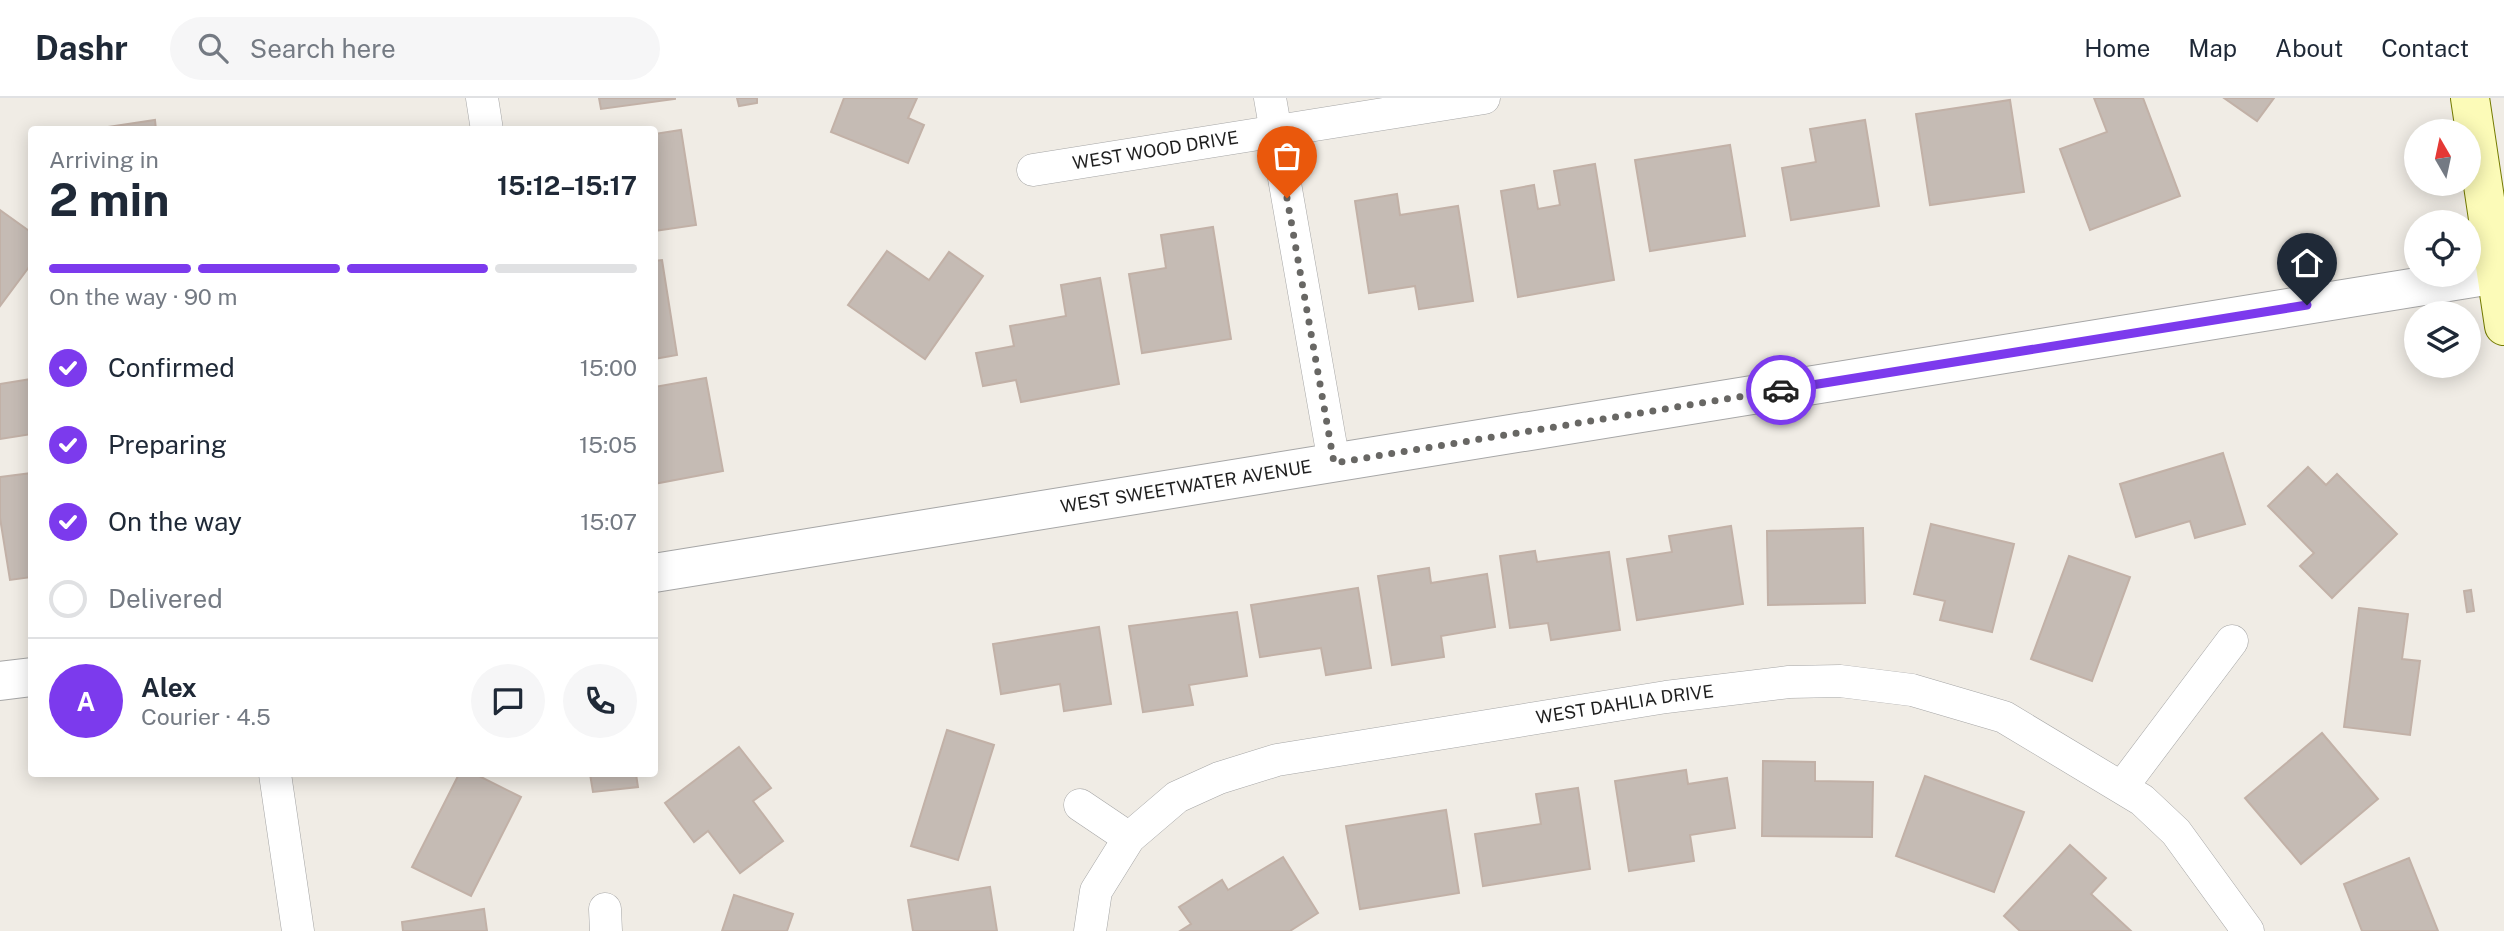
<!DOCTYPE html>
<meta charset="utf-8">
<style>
:root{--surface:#fff;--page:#f6f6f7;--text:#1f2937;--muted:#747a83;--line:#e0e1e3;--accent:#7c3aed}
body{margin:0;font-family:"Public Sans",sans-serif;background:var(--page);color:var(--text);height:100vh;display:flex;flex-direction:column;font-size:26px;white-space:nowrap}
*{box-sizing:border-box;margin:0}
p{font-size:23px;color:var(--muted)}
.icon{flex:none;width:38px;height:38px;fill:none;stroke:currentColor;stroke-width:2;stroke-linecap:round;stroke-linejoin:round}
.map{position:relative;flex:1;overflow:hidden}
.panel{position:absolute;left:28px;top:28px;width:630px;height:651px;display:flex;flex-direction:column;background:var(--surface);border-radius:7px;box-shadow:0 4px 18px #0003}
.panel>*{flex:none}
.needle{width:46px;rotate:351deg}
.controls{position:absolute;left:2404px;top:21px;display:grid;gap:14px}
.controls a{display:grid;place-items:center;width:77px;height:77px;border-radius:50%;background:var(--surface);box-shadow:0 4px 18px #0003;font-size:35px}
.pin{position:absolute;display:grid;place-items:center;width:60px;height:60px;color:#fff;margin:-72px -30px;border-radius:50% 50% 50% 0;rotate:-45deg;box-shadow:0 0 7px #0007}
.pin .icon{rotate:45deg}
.courier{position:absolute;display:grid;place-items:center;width:70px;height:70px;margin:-35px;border:5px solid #7c3aed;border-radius:50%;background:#fff;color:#222;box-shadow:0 2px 9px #0007}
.headline em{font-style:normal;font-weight:700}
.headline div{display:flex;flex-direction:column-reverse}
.headline{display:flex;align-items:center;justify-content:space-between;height:119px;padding:0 21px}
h1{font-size:46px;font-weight:700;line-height:52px}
.bar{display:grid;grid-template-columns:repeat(4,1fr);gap:10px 7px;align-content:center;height:84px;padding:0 21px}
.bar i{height:9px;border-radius:5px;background:var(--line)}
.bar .selected{background:var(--accent)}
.bar p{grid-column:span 4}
.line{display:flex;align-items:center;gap:18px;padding:0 21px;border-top:2px solid var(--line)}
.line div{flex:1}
.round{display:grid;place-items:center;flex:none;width:74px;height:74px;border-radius:37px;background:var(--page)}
ol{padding:0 21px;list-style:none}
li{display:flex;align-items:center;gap:21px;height:77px}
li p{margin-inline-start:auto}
li .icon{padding:7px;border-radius:50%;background:var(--accent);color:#fff;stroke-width:4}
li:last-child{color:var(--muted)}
li i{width:38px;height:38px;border:4px solid var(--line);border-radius:50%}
header{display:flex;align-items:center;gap:42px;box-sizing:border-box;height:98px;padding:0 35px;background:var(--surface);border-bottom:2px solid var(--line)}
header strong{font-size:33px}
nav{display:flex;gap:38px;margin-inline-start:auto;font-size:24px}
.search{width:490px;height:63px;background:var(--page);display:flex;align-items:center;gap:18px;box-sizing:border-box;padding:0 24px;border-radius:38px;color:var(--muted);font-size:26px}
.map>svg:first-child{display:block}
.building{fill:#c5bbb4;stroke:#c2b1a7;stroke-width:2}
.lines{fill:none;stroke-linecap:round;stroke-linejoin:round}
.minor-casing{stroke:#a6a6a6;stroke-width:33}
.tertiary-casing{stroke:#a6a6a6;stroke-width:40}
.secondary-casing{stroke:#747b01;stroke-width:40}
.minor{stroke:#fff;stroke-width:32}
.tertiary{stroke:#fff;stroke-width:38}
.secondary{stroke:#fcfbb8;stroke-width:38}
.done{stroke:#686764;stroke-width:7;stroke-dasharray:0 12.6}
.route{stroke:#7c3aed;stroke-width:9}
.labels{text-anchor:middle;stroke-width:5;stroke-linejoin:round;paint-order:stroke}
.street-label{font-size:18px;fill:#1f1f1f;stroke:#fff}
</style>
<header>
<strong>Dashr</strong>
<div class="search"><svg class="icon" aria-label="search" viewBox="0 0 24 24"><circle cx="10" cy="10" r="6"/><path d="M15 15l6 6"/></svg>Search here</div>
<nav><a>Home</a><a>Map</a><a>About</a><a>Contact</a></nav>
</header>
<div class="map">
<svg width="2504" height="833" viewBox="0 0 2504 833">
<rect width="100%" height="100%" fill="#f0ece5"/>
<g class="building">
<path d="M599 0H675V1L601 11Z"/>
<path d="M737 0H757V5L739 8Z"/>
<path d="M844 0H917L908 20 924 27 908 65 831 34Z"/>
<path d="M2094 0H2143L2180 98 2090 132 2060 51 2107 34Z"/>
<path d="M2224 0H2274L2257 23Z"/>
<path d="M2010 2 2024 94 1930 107 1916 16Z"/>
<path d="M155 22 156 32H88Z"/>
<path d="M1865 22 1879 108 1791 122 1782 70 1816 64 1810 31Z"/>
<path d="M681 32 696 127 654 133V36Z"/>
<path d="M1730 47 1745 138 1650 153 1635 62Z"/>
<path d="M1595 66 1614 182 1518 199 1501 93 1534 87 1538 111 1560 107 1554 73Z"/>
<path d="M1397 96 1400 117 1458 108 1473 203 1419 211 1415 188 1369 195 1355 103Z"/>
<path d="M0 112 32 135V165L0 208Z"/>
<path d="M1213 129 1231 241 1142 255 1129 176 1166 170 1161 137Z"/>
<path d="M887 153 929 182 949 154 983 178 925 261 848 207Z"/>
<path d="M662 162 677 257 654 261V163Z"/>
<path d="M1100 180 1119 286 1021 304 1016 282 983 288 976 255 1014 248 1010 228 1066 218 1061 187Z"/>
<path d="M706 280 723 373 654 386V289Z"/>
<path d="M31 281 32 336 0 341V286Z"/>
<path d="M2223 355 2245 426 2195 440 2190 423 2136 439 2120 386Z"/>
<path d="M2308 369 2326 387 2337 376 2397 436 2332 500 2300 468 2314 455 2268 408Z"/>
<path d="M32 375V479L10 482 0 420V379Z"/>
<path d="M1931 426 2014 446 1992 534 1940 522 1945 503 1914 496Z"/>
<path d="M1731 428 1743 506 1637 522 1627 461 1672 454 1669 438Z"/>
<path d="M1863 430 1865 505 1768 507 1767 433Z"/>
<path d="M1535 453 1537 464 1609 454 1620 532 1551 542 1548 525 1510 530 1500 458Z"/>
<path d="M2069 458 2130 479 2092 583 2031 561Z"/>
<path d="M1429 470 1431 485 1487 476 1495 529 1441 538 1444 559 1392 567 1378 478Z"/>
<path d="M1358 490 1371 570 1326 577 1321 550 1260 559 1251 507Z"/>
<path d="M2471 492 2474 513 2467 514 2464 493Z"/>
<path d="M2359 510 2408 516 2402 561 2420 563 2410 637 2344 629Z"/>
<path d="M1237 514 1247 578 1189 587 1193 607 1143 614 1129 528Z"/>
<path d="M1099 529 1111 606 1064 613 1060 586 1001 596 993 546Z"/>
<path d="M947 632 994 647 958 762 911 748Z"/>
<path d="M2322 635 2378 701 2301 766 2245 700Z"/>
<path d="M739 649 771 690 753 703 783 743 740 775 708 733 694 744 665 705Z"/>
<path d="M1763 663 1815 664V683L1873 684 1872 739 1762 738Z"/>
<path d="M1686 672 1688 686 1727 680 1735 730 1690 737 1694 763 1629 773 1615 683Z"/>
<path d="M459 676H475L521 699 471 798 412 769Z"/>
<path d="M590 676H636L638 689 593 694Z"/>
<path d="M1925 678 2024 714 1994 794 1896 758Z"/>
<path d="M1578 690 1590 771 1483 788 1475 736 1541 726 1536 696Z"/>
<path d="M1446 712 1459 795 1360 811 1346 728Z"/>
<path d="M2070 747 2106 780 2091 796 2131 833H2020L2004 818Z"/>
<path d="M1283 759 1318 815 1290 833H1180L1191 826 1179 809 1222 782 1228 792Z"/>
<path d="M2409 760 2438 833H2362L2344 786Z"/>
<path d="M990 789 997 833H913L908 802Z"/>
<path d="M734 797 793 816 787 833H722Z"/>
<path d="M484 811 487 833H403L402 824Z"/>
</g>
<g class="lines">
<defs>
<g id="minor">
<path d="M482 0 487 32"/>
<path d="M1270 0 1334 365"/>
<path id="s1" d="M1033 72 1484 0"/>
<path d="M275 676 298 833"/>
<path d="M2122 689 2232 543"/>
<path d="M1080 707 1129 740"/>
<path d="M605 811 606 833"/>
<path id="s2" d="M1090 833 1096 793 1129 740 1177 699 1219 680 1277 662 1666 599 1789 584 1840 583 1912 592 2004 619 2142 702 2176 734 2248 833"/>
</g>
<g id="tertiary">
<path id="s3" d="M654 475 2504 175"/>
<path d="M0 583 32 579"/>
</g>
<path id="secondary" d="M2470 0 2504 228"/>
</defs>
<use href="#minor" class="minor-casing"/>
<use href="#tertiary" class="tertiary-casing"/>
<use href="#secondary" class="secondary-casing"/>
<use href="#minor" class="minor"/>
<use href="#tertiary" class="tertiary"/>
<use href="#secondary" class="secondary"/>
</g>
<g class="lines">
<path class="done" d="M1287 100 1334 365 1781 292"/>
<path class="route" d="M1781 292 2307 207"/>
</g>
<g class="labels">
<g class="street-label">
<text dy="6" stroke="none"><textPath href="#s1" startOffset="124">WEST WOOD DRIVE</textPath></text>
<text dy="6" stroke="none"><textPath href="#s3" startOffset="539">WEST SWEETWATER AVENUE</textPath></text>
<text dy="6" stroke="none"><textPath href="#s2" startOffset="625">WEST DAHLIA DRIVE</textPath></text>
</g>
</g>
</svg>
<div class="controls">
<a><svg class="needle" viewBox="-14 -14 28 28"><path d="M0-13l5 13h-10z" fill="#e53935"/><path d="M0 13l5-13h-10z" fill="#747a83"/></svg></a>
<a><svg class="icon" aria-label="locate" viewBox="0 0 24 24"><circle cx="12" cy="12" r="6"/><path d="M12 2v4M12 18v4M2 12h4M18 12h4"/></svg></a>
<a><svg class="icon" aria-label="layers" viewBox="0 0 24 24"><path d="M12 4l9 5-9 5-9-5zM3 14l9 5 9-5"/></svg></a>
</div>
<div class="pin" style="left:1287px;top:100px;background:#ea580c"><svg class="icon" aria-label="bag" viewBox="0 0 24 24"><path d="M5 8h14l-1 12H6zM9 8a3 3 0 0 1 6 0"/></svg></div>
<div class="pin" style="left:2307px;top:207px;background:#1f2937"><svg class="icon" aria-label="home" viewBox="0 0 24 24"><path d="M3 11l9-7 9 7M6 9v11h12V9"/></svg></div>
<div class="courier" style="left:1781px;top:292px"><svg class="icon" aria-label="car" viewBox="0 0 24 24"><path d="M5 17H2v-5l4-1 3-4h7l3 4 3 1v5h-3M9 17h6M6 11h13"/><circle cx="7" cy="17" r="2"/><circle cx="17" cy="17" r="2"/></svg></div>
<section class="panel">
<div class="headline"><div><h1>2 min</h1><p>Arriving in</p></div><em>15:12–15:17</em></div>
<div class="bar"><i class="selected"></i><i class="selected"></i><i class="selected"></i><i></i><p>On the way · 90 m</p></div>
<ol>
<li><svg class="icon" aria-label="check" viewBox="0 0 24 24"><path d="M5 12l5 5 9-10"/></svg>Confirmed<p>15:00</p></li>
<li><svg class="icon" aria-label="check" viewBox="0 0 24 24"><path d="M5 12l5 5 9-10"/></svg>Preparing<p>15:05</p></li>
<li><svg class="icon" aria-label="check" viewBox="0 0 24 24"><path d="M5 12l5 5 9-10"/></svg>On the way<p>15:07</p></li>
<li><i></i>Delivered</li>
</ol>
<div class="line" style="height:126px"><b class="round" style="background:var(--accent);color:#fff">A</b><div><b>Alex</b><p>Courier · 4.5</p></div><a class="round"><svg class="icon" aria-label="chat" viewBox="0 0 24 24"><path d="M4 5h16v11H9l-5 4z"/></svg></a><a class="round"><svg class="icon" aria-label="phone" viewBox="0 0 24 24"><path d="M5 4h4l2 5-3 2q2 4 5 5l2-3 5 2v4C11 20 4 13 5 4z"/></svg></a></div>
</section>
</div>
